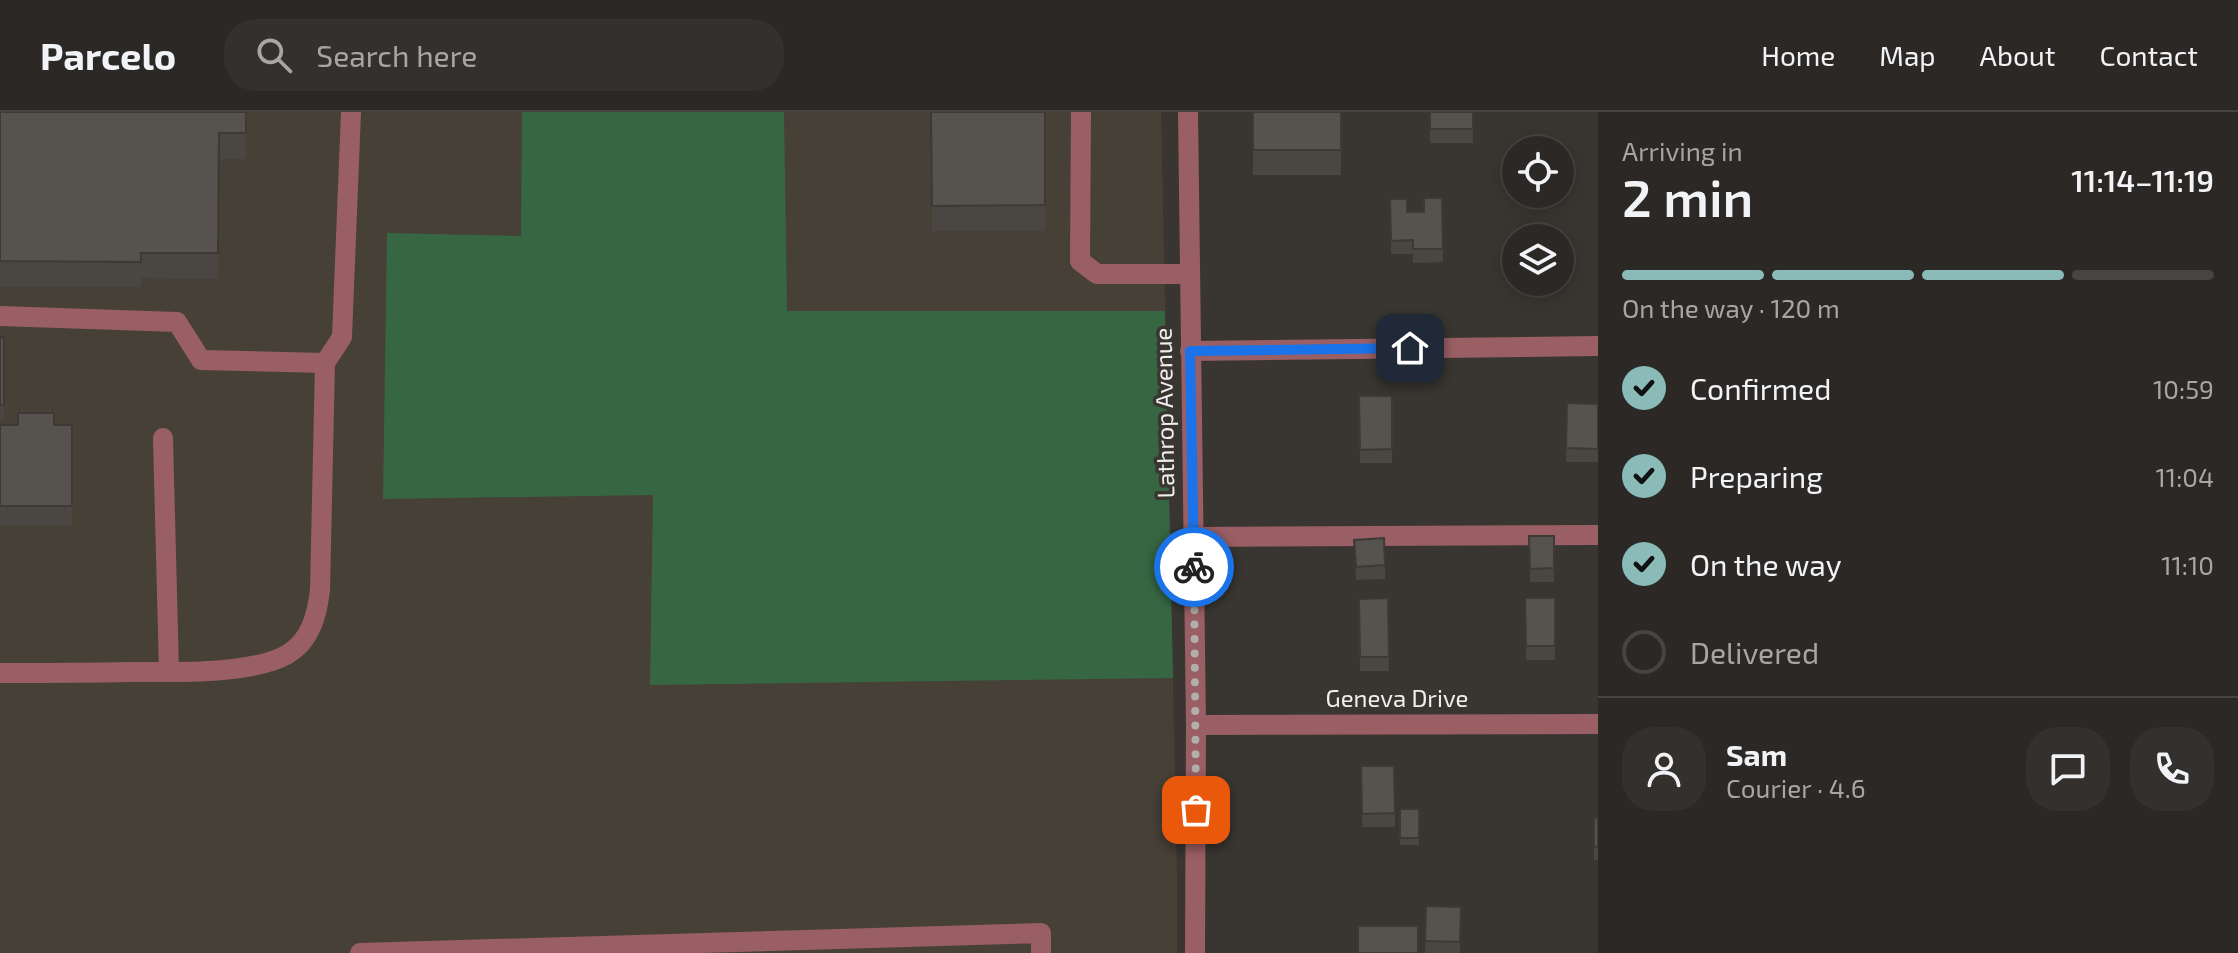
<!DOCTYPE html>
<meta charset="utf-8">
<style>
:root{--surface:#2b2825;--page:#33302d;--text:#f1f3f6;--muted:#a6a6a7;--line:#474442;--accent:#8bbbb9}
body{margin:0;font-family:"Exo 2",sans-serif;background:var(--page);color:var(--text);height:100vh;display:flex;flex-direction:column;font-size:30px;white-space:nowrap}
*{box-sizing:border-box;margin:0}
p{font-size:26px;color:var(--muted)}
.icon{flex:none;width:44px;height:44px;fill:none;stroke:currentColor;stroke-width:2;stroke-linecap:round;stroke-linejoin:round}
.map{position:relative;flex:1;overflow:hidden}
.details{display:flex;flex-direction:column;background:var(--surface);width:640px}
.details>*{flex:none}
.controls{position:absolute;left:1502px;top:24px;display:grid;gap:16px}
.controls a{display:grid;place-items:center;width:72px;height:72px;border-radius:50%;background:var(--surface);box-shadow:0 4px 20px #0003,0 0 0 2px var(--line);font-size:40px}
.pin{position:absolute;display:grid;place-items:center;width:68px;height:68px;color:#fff;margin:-34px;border-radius:16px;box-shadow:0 4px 12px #0006}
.courier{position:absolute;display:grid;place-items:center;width:80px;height:80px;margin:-40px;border:6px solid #1a73e8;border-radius:50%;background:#fff;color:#222;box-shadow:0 2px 10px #0007}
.summary em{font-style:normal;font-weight:600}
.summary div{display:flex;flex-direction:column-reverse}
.summary{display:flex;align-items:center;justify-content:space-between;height:136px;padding:0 24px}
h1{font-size:52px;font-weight:600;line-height:60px}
.bar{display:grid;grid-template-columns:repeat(4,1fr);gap:12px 8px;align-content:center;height:96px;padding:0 24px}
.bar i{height:10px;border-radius:6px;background:var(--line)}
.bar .on{background:var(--accent)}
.bar p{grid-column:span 4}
.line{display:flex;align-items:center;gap:20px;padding:0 24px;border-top:2px solid var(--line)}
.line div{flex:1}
.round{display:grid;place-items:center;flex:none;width:84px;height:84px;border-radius:32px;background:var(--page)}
ol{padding:0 24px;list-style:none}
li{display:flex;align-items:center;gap:24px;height:88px}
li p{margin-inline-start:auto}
li .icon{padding:8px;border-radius:50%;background:var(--accent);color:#111;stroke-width:4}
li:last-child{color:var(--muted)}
li i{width:44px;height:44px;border:4px solid var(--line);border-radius:50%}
header{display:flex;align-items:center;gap:48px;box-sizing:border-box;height:112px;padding:0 40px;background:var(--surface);border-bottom:2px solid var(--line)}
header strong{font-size:38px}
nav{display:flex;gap:44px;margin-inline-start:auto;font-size:28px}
.search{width:560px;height:72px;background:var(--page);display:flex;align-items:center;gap:20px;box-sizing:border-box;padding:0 28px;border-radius:32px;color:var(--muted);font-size:30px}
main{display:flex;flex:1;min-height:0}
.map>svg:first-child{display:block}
.built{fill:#474037}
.green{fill:#376643}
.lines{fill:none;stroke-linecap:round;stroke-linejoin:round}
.minor{stroke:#9a5f64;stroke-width:20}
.wall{fill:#4a4742}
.building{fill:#56524d;stroke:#3c3936;stroke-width:2}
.done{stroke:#b1aeab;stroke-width:8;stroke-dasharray:0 14.4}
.route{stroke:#1a73e8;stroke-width:10}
.labels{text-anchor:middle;stroke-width:7;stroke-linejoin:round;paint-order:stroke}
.street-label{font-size:24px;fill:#f1efec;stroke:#393631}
</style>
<header>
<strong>Parcelo</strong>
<div class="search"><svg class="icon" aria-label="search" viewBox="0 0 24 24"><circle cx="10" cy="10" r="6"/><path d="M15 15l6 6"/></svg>Search here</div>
<nav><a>Home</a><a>Map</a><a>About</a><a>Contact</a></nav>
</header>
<main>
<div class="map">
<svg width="1598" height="841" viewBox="0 0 1598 841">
<rect width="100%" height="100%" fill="#393631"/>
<path class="built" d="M0 0H1161L1177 766V841H0Z"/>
<path class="green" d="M522 0H784L787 199H1165L1173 566 650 573 653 383 383 387 387 121 521 124Z"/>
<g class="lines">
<g class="minor">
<path d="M1081 0 1080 149 1097 162H1189"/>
<path d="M1188 0 1196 613 1195 841"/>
<path d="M0 204 177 210 201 248 325 251 342 225 351 0"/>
<path d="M1190 239 1598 234"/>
<path d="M163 326 169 560"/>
<path d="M1193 425 1598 423"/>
<path d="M0 561C43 561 86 561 130 560 170 560 253 563 288 542 311 528 317 503 320 478L325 251"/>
<path d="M1196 613 1598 612"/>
<path d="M360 841 1041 821V841"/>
</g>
</g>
<g class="wall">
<path d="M0 0H246V47H219L218 167 141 166V175H0Z"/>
<path d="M931 0H1045V119H932Z"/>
<rect x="1253" y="0" width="88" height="63"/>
<rect x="1430" y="0" width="43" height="31"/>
<path d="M1442 86 1443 150 1413 151V142H1391L1390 87 1407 100H1424Z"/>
<rect x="0" y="225" width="4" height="82"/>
<path d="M1359 284H1392V351H1360Z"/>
<path d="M1567 291 1598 292V350H1566Z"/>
<rect x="0" y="313" width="72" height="101"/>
<path d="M1529 424H1554V470H1530Z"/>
<path d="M1354 428 1385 453V467L1356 468Z"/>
<path d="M1388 486 1389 559H1360L1359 487Z"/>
<path d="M1525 486H1555V548H1526Z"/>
<path d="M1361 654H1394L1395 715H1362Z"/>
<rect x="1400" y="697" width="19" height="36"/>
<rect x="1594" y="706" width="4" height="42"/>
<path d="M1426 794 1461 795 1460 841H1425Z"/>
</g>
<g class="building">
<path d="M0 0H246V21H219L218 141H141V150L0 149Z"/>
<path d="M931 0H1045V93L932 94Z"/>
<rect x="1253" y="0" width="88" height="38"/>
<rect x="1430" y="0" width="43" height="17"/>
<path d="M1424 86H1442L1443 137H1413V128L1391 129 1390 87H1407V100H1424Z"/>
<rect x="0" y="225" width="4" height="68"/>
<path d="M1359 284H1392V337L1360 338Z"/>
<path d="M1567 291 1598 292V337L1566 336Z"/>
<path d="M18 301H54V313H72V394H0V313H18Z"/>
<path d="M1529 424H1554V456L1530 457Z"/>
<path d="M1384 426 1385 453 1356 455 1354 428Z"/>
<path d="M1388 486 1389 545H1360L1359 487Z"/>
<path d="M1525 486H1555V534H1526Z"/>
<path d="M1361 654H1394L1395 701 1362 702Z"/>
<rect x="1400" y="697" width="19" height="29"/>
<rect x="1594" y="706" width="4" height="29"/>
<path d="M1426 794 1461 795 1460 830 1425 829Z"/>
<rect x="1358" y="814" width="60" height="27"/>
</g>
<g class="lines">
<path class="done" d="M1194 455 1196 698"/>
<path class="route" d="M1194 455 1190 239 1410 236"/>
</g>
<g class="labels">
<g class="street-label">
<text transform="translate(1165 301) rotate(-91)" y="8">Lathrop Avenue</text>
<text x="1397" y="595">Geneva Drive</text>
</g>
</g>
</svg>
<div class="controls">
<a><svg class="icon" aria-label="locate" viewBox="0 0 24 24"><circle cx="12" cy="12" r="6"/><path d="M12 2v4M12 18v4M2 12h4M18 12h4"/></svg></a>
<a><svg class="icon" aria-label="layers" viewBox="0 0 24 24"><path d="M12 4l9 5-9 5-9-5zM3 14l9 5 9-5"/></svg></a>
</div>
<div class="pin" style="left:1196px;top:698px;background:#ea580c"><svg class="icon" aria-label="bag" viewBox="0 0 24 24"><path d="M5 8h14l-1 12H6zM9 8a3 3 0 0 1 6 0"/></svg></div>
<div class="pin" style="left:1410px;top:236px;background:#1f2937"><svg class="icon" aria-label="home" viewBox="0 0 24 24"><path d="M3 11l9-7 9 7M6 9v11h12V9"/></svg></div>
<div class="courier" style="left:1194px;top:455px"><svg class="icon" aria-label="bike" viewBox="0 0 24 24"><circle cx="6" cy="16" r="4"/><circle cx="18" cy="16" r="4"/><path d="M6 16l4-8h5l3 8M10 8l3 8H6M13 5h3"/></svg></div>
</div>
<section class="details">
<div class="summary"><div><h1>2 min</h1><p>Arriving in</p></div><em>11:14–11:19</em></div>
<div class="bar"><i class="on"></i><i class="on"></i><i class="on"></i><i></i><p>On the way · 120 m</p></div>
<ol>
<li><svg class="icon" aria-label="check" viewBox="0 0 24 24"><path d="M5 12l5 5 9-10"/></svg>Confirmed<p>10:59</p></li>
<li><svg class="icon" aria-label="check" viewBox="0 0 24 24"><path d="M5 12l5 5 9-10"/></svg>Preparing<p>11:04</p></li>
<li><svg class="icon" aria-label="check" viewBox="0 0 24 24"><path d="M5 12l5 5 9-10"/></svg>On the way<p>11:10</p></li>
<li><i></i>Delivered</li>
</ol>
<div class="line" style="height:144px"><a class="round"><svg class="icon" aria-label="person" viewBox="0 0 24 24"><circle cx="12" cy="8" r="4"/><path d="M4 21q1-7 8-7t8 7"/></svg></a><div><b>Sam</b><p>Courier · 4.6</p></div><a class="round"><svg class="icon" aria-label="chat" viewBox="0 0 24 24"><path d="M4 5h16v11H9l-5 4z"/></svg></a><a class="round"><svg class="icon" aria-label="phone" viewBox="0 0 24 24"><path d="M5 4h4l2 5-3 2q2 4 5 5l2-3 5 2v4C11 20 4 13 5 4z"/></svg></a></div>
</section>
</main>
